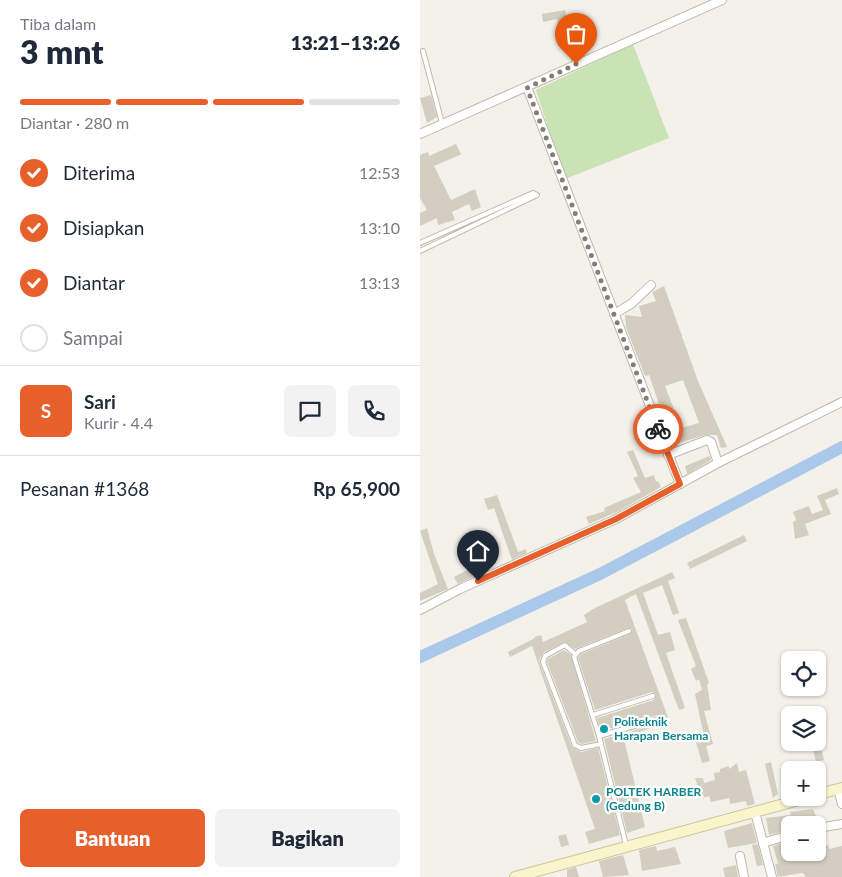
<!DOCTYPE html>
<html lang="id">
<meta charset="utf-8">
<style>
:root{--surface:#fff;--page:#f2f2f3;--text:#1f2937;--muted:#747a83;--line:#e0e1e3;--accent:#e7602c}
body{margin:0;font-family:Lato,sans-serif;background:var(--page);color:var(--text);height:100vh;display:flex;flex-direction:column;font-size:19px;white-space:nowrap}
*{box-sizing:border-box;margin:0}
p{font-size:16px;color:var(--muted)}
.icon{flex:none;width:28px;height:28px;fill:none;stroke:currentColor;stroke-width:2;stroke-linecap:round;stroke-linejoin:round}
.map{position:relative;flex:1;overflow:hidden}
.details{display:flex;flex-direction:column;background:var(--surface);width:420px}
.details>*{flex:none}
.fabs{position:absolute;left:361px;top:651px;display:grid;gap:10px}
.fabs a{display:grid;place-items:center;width:45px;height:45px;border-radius:8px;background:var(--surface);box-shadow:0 1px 4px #0004;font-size:25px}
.pin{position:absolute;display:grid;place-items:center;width:42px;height:42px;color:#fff;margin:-51px -21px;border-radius:50% 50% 50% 0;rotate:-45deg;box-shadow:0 0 5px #0007}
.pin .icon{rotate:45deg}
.courier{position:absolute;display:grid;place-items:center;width:50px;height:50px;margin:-25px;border:4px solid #e7602c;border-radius:50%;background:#fff;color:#222;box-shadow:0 1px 6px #0007}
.summary em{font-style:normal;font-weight:800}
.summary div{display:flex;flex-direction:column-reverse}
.summary{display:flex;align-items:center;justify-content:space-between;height:85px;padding:0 20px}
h1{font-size:32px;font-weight:800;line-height:38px}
.bar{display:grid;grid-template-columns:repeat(4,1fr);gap:8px 5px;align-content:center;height:60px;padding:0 20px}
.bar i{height:6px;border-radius:4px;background:var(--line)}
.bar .on{background:var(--accent)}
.bar p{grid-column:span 4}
.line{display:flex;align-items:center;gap:12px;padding:0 20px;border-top:1px solid var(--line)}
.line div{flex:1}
.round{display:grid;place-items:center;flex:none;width:52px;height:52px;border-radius:8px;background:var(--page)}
ol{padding:0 20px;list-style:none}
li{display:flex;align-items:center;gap:15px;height:55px}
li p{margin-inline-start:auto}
li .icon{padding:5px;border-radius:50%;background:var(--accent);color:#fff;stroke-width:4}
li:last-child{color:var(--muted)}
li i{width:28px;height:28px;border:2px solid var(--line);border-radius:50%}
.action{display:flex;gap:10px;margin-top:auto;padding:10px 20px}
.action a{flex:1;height:58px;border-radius:8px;background:var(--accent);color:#fff;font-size:20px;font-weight:800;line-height:58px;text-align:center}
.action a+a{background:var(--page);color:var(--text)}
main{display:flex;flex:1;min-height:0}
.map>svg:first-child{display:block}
.green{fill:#c9e3b5}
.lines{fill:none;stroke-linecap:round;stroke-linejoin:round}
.river{stroke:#aac8ea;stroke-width:12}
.building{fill:#d3cebf;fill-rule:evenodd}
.lane-casing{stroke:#bdbaac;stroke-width:6}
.street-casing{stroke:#bdbaac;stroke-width:10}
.secondary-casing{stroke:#cec79c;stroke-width:12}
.lane{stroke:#fff;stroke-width:4}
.street{stroke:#fff;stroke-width:8}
.secondary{stroke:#faf5cc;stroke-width:10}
.done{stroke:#837f76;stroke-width:5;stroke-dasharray:0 9}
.route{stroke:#e7602c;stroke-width:6}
.culture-dot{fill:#0f9aa8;stroke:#fff;stroke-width:2}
.labels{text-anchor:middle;stroke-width:4.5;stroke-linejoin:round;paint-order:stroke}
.culture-label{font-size:12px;font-weight:bold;fill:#0d838f;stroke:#fff;text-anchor:start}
</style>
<main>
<section class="details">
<div class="summary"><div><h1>3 mnt</h1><p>Tiba dalam</p></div><em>13:21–13:26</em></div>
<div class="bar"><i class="on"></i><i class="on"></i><i class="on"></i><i></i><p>Diantar · 280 m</p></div>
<ol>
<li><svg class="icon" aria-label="check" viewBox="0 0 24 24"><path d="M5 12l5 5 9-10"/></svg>Diterima<p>12:53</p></li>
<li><svg class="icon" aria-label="check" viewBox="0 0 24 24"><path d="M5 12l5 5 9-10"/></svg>Disiapkan<p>13:10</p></li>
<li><svg class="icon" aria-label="check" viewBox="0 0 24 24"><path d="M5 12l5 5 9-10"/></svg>Diantar<p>13:13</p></li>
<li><i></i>Sampai</li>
</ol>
<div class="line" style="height:90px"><b class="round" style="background:var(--accent);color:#fff">S</b><div><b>Sari</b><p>Kurir · 4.4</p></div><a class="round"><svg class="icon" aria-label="chat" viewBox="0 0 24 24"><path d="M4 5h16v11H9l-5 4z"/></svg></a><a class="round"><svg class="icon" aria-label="phone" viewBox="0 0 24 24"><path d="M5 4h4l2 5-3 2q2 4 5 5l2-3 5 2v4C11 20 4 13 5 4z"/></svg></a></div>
<div class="line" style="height:65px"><div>Pesanan #1368</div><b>Rp 65,900</b></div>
<div class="action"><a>Bantuan</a><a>Bagikan</a></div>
</section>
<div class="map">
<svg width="422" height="877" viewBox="0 0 422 877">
<rect width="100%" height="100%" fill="#f3f1e9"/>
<path class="green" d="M213 44 249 138 145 179 116 90Z"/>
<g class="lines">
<path class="river" d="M0 657 180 574 422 447"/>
</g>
<g class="building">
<path d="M145 10 149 29 153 28 158 40 146 44 139 32 137 19 123 22 122 14Z"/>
<path d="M11 95 17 117 7 123 0 98Z"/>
<path d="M36 144 41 154 40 155 14 166 31 200 55 189 61 207 52 211 49 204 32 212 35 220 18 225 17 218 0 226V213L7 210 0 198V155L8 152 9 156Z"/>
<path d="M244 286 278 381 307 447 301 448 297 435H285L253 445 252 440 249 441 246 433 250 432 241 403 239 404 229 375 225 376 206 327 205 315 222 317 219 306 236 301 232 292ZM263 380 279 423 261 428 245 386Z"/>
<path d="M232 428 239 445 233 447 228 429Z"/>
<path d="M213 450 225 478 234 475 236 482 238 481 241 487 197 512 169 524 166 517 185 511 184 508 221 492 213 478 218 476 207 452Z"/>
<path d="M290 456 291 460 267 474 265 466Z"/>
<path d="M417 488 419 494 405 500 411 514 385 524 389 535 375 539 373 522 376 520 373 512 389 506 392 514 403 510 397 496Z"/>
<path d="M77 495 98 552 106 549 107 553 92 560 74 508 68 510 64 499Z"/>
<path d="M7 528 14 554 28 589 0 601V593L18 584 0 531Z"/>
<path d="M324 535 327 541 270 569 267 563Z"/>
<path d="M49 569 53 577 38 584 34 577Z"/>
<path d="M252 572 255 578 248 581 259 613 253 615 242 585 223 593 238 635 250 632 255 650 246 653 265 708 259 710 216 594 205 600 249 720 204 739 225 827 207 833 184 739 240 723 242 718 238 715 181 731 177 718 234 700 236 694 232 692 175 710 158 658 161 654 210 634 212 629 208 628 155 649 144 642 123 653 119 661 152 747 161 752 178 748 200 835 169 844 165 832 175 829 112 646 90 657 88 652 115 638 114 637 121 635 123 642 141 634 167 622 164 615 173 609Z"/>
<path d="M266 618 289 683 287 684 291 710 284 711 293 744 286 746 290 761 282 763 274 735 283 732 275 694 282 690 279 679 276 681 271 669 276 666 258 620Z"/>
<path d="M144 650 151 655 176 741 162 744 158 742 127 662 128 659Z"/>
<path d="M391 742H399L404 760 396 762Z"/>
<path d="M351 762 358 794 353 798 345 764Z"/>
<path d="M317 763 319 772 326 770 335 804 327 806 326 801 310 804 309 798 291 802 289 796 282 798 275 778H283L284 783 295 780 294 773 300 772V769L309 766V769Z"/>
<path d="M393 809 398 821 400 819V822L393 825H364L365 831 349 835 346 818 371 815 370 812Z"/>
<path d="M332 823 337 843 308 848 304 831Z"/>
<path d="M398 833H403L406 846 408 845 409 849 422 846V877H385L384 874 381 873 358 877 355 864H358L353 846 370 841V852H398Z"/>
<path d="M146 834 149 845 141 847 138 836Z"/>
<path d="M338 844 343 865 337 866 332 845Z"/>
<path d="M236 846 237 851 255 847 261 864 222 871 219 850Z"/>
<path d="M203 855 209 875 183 877 179 861Z"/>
<path d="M316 865 318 877H305L303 868Z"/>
<path d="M156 867 159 877H147V870Z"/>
</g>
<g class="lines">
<defs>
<g id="lane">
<path d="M150 47 156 64"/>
<path d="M3 51 22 123"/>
<path d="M0 243 113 193 117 195 0 251"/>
<path d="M155 654 145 645 125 656 123 662 155 745 161 748 181 744"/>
<path d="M173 715 233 696"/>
<path d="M179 736 239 719"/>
<path d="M206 845 179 736 154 657 159 651 209 631"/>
</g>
<g id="street">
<path d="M107 87 260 484"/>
<path d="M0 134 302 0"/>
<path d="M194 314 211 304 231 285"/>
<path d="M248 455 287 440 291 442 298 463"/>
<path d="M0 610 40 589 196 519 298 463 422 402"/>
<path d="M418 789 422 804"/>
<path d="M335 812 352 877"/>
<path d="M398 828 422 824"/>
<path d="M343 843 370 835"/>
<path d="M320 856 324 877"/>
</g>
<g id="secondary">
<path d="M398 794 422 788"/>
<path d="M95 877 386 798"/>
</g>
</defs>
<use href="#lane" class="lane-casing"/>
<use href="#street" class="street-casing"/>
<use href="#secondary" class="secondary-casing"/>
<use href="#lane" class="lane"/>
<use href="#street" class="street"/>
<use href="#secondary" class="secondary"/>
</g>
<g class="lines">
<path class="done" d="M156 64 107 88 238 429"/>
<path class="route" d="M58 581 196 519 260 484 238 429"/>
</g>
<g class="culture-dot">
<circle cx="184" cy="729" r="5"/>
<circle cx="176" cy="799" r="5"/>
</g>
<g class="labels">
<g class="culture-label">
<text x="194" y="726">Politeknik<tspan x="194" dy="14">Harapan Bersama</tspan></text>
<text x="186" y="796">POLTEK HARBER<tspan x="186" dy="14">(Gedung B)</tspan></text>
</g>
</g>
</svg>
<div class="fabs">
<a><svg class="icon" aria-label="locate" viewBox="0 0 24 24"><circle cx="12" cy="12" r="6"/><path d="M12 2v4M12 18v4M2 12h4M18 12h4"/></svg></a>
<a><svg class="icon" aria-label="layers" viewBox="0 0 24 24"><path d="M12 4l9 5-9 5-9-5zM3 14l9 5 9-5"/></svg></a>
<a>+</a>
<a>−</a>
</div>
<div class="pin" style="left:156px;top:64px;background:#ea580c"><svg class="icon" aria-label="bag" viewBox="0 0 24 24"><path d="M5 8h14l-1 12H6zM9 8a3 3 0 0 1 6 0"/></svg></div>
<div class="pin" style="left:58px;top:581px;background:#1f2937"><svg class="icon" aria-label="home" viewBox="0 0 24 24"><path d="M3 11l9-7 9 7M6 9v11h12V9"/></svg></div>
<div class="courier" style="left:238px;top:429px"><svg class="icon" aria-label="bike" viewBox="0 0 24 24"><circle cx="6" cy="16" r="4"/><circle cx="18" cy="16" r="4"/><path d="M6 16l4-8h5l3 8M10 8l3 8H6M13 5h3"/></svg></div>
</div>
</main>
